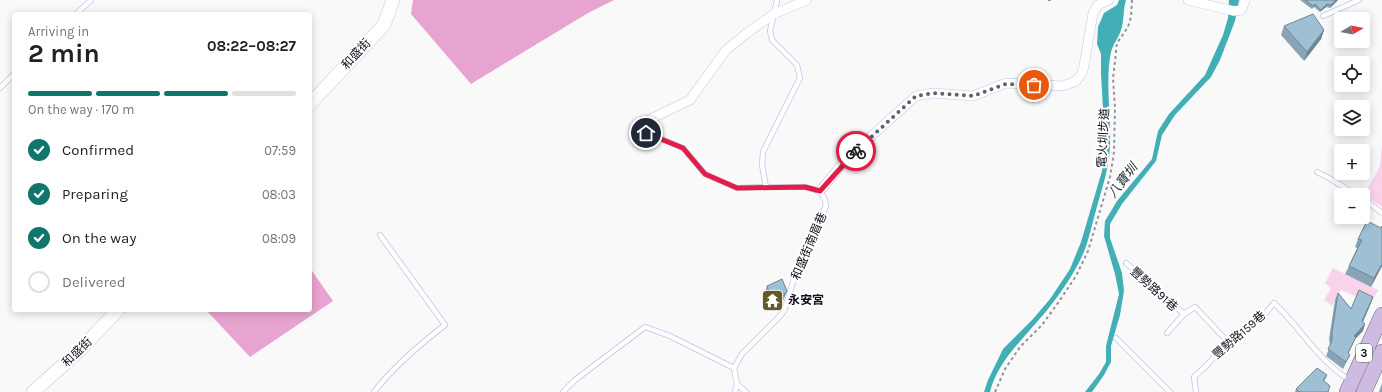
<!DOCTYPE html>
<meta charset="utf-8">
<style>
:root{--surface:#fff;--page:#f6f6f6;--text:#202124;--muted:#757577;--line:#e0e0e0;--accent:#0f766e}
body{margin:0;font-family:Karla,"Noto Sans TC",sans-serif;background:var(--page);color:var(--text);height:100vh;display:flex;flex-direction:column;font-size:15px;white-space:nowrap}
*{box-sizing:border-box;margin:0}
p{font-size:13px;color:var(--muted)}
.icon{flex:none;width:22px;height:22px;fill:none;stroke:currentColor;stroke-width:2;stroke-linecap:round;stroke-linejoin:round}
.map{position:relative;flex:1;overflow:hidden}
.sheet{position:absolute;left:12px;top:12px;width:300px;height:300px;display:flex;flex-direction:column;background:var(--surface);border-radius:4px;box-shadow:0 2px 10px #0003}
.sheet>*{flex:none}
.needle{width:26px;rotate:80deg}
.buttons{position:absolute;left:1334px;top:12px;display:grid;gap:8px}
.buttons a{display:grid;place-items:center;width:36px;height:36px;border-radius:4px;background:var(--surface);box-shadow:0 2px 10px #0003;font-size:20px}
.pin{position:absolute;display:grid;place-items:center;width:34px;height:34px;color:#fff;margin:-17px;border:2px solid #fff;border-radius:50%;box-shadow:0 1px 4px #0007}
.courier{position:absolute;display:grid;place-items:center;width:40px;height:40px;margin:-20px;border:3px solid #e11d48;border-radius:50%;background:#fff;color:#222;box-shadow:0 1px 5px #0007}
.summary em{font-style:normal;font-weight:700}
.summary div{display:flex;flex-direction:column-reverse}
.summary{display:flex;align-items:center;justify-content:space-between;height:68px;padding:0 16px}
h1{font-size:26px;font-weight:700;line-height:30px}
.bar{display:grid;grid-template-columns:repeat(4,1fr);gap:6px 4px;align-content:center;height:48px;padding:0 16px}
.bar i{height:5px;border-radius:3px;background:var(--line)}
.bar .current{background:var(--accent)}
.bar p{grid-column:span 4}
ol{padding:0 16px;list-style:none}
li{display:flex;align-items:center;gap:12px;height:44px}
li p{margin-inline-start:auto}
li .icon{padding:4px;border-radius:50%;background:var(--accent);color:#fff;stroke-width:4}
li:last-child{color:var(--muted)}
li i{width:22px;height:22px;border:2px solid var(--line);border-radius:50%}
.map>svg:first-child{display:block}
.green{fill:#f8d3ea}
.forest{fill:#e8a4d0}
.water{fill:#42afb7}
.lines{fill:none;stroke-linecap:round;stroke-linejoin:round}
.service-casing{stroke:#bdc7e7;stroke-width:6}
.minor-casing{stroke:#bdc7e7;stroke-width:10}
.secondary-casing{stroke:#bdc7e7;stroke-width:14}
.primary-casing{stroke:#74628e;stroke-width:16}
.path{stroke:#929498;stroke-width:2;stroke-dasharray:3 3;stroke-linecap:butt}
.service{stroke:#fff;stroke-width:4.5}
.minor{stroke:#fff;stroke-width:9}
.secondary{stroke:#fff;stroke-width:13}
.primary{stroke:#cdbbe0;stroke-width:15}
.wall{fill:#89a4b7}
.shaded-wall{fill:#6f8695}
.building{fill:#9fbfd5;stroke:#6f8695}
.done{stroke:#606269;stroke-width:4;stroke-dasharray:0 7.2}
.route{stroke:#e11d48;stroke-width:5}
.labels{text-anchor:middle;stroke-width:4;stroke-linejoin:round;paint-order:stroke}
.shield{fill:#fff;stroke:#565860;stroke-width:1}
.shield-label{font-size:11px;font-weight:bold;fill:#0e111c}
.street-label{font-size:12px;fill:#0e111c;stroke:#fff}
.poi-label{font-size:12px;font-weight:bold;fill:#0e111c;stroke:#fff;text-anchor:start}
.water-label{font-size:13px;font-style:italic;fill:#1a2d2f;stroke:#fff}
</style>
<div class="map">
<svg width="1382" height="392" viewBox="0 0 1382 392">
<rect width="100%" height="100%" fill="#f9f9f9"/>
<g class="green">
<path d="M1382 145V207L1364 194 1375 176 1380 165Z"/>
<path d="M1333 268 1378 290 1371 303 1341 290 1332 306 1324 300 1331 288 1325 283Z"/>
</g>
<g class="forest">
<path d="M413 0H614L588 13 471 84 411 14Z"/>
<path d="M310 268 333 301 250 357 206 310H310Z"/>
</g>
<g class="water">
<path d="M1119 0H1126C1123 10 1124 22 1121 30 1119 37 1113 44 1111 52 1105 80 1111 114 1110 143 1110 167 1101 191 1095 214 1092 225 1089 238 1085 249 1076 273 1054 303 1037 322 1018 344 997 364 990 392H984L988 380 1003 349 1033 319 1050 299 1070 269 1081 242 1102 171 1105 146 1101 73V54L1097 44 1098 27 1104 13 1117 5Z"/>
<path d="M1229 0H1239L1235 21 1220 60 1211 77 1175 115 1162 135 1156 161 1122 204 1110 224V238L1122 273 1124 291 1120 315 1111 346V362L1104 375 1092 392H1085L1099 374 1106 362V346L1119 294 1115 274 1104 236 1105 221 1117 201 1152 159 1158 131 1169 114 1205 75 1223 35 1228 18Z"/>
</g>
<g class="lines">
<defs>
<g id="service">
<path d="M76 14 91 0"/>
<path d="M1323 16 1359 0"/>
<path d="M0 88 14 74"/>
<path d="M634 127 683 148 705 174 737 188 766 187"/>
<path d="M1317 172C1331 178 1343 187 1357 195"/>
<path d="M1363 198 1382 213"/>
<path d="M1126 263 1184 314"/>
<path d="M1167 333 1184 314 1195 307 1229 343"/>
<path d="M1116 338 1170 392"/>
<path d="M374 392C394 366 419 345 445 325L380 235"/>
<path d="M563 392 575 380 645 327 670 336 734 368"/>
<path d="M735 392 737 384"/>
<path d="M746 392 737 384 734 368 742 354 778 318 784 311 798 266 826 206 825 200 820 191 805 187H766L762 165 763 152 800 78 797 65 772 40 770 31 777 0"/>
<path d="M1196 392 1194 377 1207 365 1223 347 1242 334 1264 315 1274 303C1300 327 1320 363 1350 380"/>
</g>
<g id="minor">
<path d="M1188 0 1234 11 1241 10 1243 6 1245 0"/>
<path d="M634 127 690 100 726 50 747 33 774 14 807 0"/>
<path d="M820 191 849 156 916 96 933 93 973 96 1006 83 1063 86 1076 81 1082 73 1084 66 1093 13 1098 5 1109 0"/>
</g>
<g id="secondary">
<path d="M310 104 384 25 393 0"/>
<path d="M33 392 80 350 118 310"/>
</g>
<g id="primary">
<path d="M1347 392 1382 315"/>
<path d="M1364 392 1382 352"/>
</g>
</defs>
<use href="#service" class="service-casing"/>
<use href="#minor" class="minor-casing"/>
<use href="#secondary" class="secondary-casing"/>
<use href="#primary" class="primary-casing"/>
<g class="path">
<path d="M1048 0H1054"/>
<path d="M995 392 1005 369 1020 347 1042 325 1060 300 1076 276 1088 251 1110 177 1114 152 1115 108 1113 78 1115 61 1117 43 1128 27 1131 17 1132 0"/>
</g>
<use href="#service" class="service"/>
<use href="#minor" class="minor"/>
<use href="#secondary" class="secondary"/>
<use href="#primary" class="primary"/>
</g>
<g class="wall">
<path d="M1300 0H1338L1330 8 1326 7 1320 12 1314 7 1312 9Z"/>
<path d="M1284 26 1324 30 1321 39 1304 61 1281 35Z"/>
<path d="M1367 221 1382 266 1371 287 1345 274 1349 266 1357 248 1355 247 1358 239Z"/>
<path d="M767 286 782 304 768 310 763 297Z"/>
<path d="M1338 293 1351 309 1371 303 1363 322V331L1355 339 1348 354 1350 355 1343 369 1326 356 1330 346 1329 339 1335 300Z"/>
<path d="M1327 375 1326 378 1324 381 1328 392H1295L1296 389Z"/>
<path d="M1382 383V392H1379Z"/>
</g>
<g class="shaded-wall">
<path d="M1336 0H1338L1330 8 1331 5Z"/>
<path d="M1327 4 1326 7 1320 12 1321 10Z"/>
<path d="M1324 30 1321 39 1304 61 1307 52Z"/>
<path d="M1382 264V266L1371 287 1374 278Z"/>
<path d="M786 293 782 304 768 310 772 299Z"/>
<path d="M1373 297 1371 303 1360 328 1362 321Z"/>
<path d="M1365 324 1363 331 1355 339 1345 360 1354 336Z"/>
</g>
<g class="building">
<path d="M1305 0H1336L1331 5 1327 4 1321 10 1315 4 1313 6Z"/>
<path d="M1313 14 1324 30 1307 52 1284 26Z"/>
<path d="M1367 221 1381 228 1382 226V264L1374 278 1349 266 1362 240 1358 239Z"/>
<path d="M782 279 787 291 786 293 772 299 767 286Z"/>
<path d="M1359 290 1373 297 1362 321 1365 324 1354 336 1356 337 1348 353 1350 355 1346 362 1328 349 1332 341V332L1338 293 1351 309Z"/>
<path d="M1317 368 1327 375 1323 380 1330 386 1328 392H1300L1296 389Z"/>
</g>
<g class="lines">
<path class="done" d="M856 151 916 96 933 93 973 96 1006 84 1034 85"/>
<path class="route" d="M646 133 683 148 705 174 737 188 805 187 820 191 856 151"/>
</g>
<defs>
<symbol id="temple-square" viewBox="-11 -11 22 22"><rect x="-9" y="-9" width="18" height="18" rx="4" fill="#645a26" stroke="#fff"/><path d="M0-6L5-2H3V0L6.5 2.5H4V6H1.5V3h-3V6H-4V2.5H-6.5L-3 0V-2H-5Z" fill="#fff"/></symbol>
</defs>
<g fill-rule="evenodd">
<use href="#temple-square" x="760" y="288" width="25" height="25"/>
</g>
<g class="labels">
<rect class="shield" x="1356" y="344" width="16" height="18" rx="3"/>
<g class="shield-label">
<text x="1364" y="357">3</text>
</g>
<g class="street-label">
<text transform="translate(356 54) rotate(-47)" y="4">和盛街</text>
<text transform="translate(1103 138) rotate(-87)" y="4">電火圳步道</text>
<text transform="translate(809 246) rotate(-67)" y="4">和盛街南眉巷</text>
<text transform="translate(1154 289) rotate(42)" y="4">豐勢路91巷</text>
<text transform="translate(1239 335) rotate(-41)" y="4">豐勢路159巷</text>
<text transform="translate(77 352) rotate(-44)" y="4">和盛街</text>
</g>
<g class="poi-label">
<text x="788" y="304">永安宮</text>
</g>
<g class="water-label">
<text transform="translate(1122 180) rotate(-52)" y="5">八寶圳</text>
</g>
</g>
</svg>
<div class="buttons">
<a><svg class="needle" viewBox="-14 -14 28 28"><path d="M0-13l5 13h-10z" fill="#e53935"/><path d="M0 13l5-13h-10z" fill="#757577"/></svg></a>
<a><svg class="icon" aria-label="locate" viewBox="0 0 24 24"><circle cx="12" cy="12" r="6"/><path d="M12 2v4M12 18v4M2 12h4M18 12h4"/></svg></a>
<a><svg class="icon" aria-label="layers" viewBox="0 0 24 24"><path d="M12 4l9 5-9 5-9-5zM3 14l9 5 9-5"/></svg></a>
<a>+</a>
<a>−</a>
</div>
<div class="pin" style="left:1034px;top:85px;background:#ea580c"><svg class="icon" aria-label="bag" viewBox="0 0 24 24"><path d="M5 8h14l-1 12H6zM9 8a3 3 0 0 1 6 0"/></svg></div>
<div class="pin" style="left:646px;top:133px;background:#1f2937"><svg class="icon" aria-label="home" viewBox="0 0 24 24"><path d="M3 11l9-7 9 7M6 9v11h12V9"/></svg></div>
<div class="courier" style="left:856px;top:151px"><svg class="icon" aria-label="bike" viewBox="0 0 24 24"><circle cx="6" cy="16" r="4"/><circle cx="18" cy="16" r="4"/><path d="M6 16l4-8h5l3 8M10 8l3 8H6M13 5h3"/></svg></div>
<section class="sheet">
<div class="summary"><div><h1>2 min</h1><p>Arriving in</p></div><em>08:22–08:27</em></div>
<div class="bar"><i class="current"></i><i class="current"></i><i class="current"></i><i></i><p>On the way · 170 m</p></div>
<ol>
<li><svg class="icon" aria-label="check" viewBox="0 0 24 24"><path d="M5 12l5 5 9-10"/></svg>Confirmed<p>07:59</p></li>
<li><svg class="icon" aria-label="check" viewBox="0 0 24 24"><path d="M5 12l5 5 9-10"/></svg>Preparing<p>08:03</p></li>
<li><svg class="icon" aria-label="check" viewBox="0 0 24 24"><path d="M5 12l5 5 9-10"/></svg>On the way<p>08:09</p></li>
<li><i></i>Delivered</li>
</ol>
</section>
</div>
